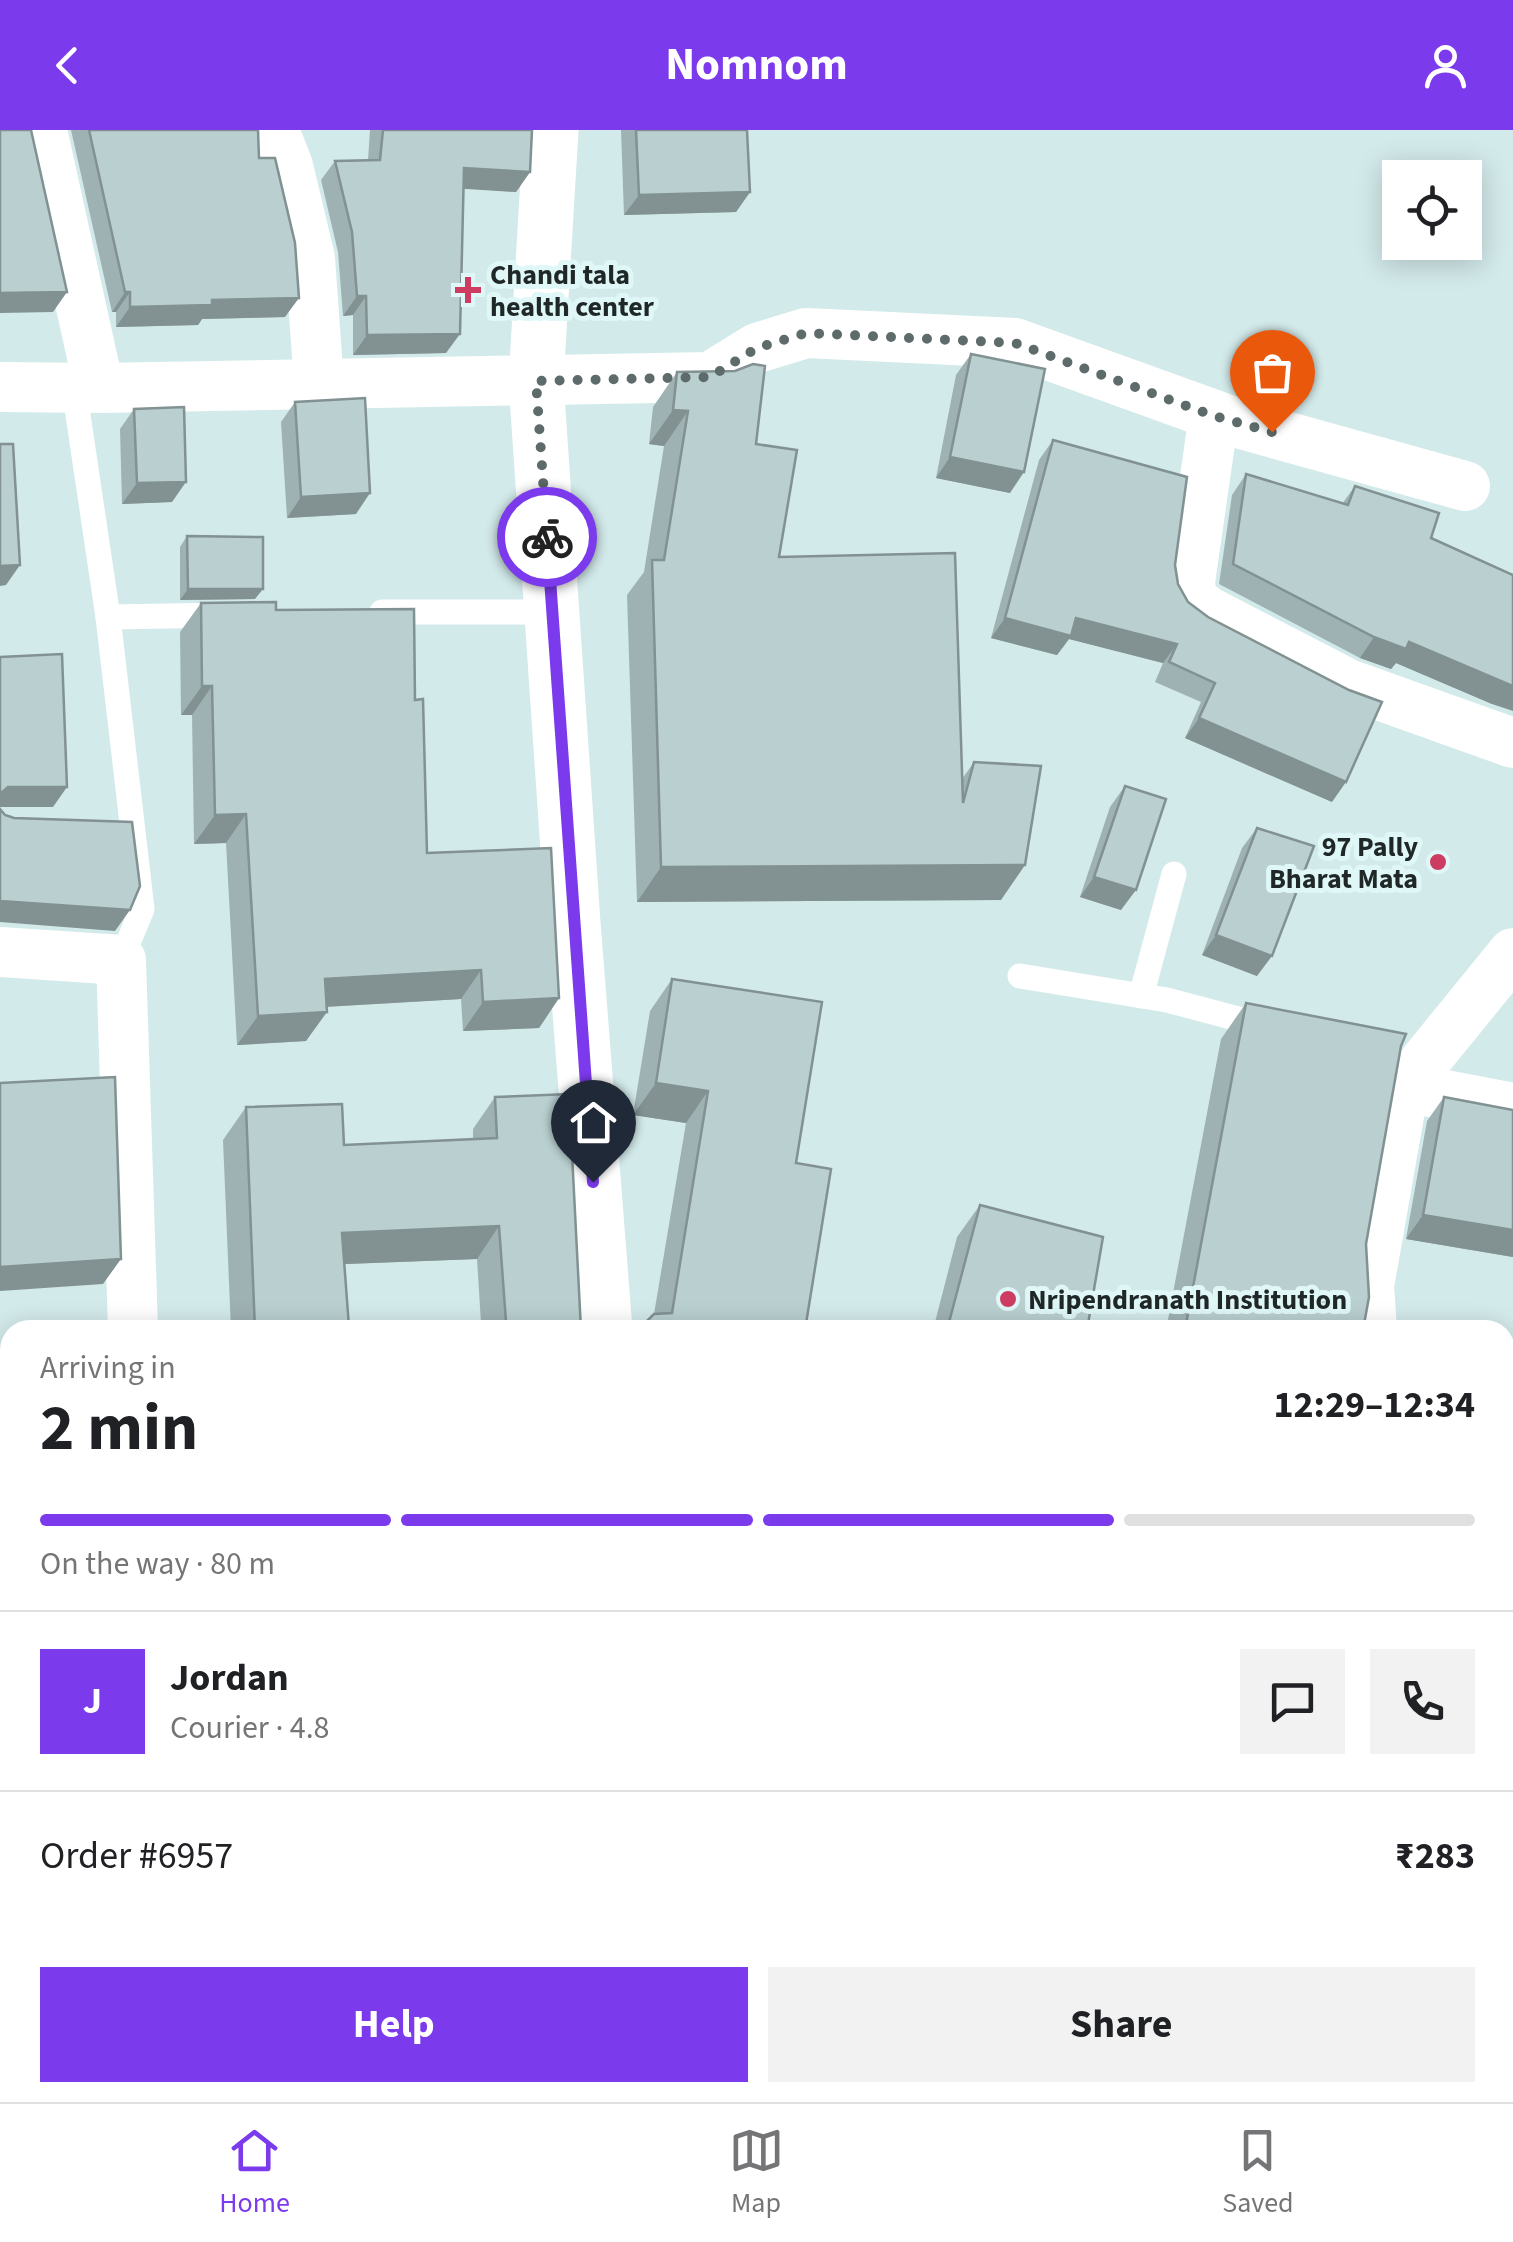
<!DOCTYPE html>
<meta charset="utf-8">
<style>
:root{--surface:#fff;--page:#f2f2f2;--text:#202124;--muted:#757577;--line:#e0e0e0;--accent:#7c3aed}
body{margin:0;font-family:"Source Sans 3",sans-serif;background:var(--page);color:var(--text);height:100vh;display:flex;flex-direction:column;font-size:38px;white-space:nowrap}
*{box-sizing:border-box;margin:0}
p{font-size:32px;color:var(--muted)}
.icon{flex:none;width:55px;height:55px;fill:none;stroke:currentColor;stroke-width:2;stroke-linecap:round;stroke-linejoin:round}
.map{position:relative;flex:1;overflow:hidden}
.side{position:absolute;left:0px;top:1190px;width:1515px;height:782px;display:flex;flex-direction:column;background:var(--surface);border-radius:30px 30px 0 0;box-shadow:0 5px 25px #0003}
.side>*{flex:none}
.tools{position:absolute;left:1382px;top:30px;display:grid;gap:20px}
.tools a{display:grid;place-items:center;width:100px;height:100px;border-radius:0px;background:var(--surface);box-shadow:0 5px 25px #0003;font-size:50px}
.pin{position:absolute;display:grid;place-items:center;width:85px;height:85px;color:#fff;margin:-102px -42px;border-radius:50% 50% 50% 0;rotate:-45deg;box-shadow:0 0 10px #0007}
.pin .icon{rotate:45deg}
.courier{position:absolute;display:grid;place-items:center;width:100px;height:100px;margin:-50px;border:8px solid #7c3aed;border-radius:50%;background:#fff;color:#222;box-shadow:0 2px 12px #0007}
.head em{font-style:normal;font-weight:700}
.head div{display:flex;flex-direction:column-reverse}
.head{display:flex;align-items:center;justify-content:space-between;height:170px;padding:0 40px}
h1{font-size:65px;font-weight:700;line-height:75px}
.bar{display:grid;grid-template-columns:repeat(4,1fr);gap:15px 10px;align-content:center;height:120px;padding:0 40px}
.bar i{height:12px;border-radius:8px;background:var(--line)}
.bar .on{background:var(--accent)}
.bar p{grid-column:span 4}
.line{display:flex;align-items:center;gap:25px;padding:0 40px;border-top:2px solid var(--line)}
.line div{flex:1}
.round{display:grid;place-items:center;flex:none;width:105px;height:105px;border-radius:0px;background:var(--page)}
.button{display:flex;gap:20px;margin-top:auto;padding:20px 40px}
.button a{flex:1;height:115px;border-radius:0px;background:var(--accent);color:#fff;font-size:40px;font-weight:700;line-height:115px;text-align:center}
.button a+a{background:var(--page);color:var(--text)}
header{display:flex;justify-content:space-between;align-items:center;height:130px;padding:0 40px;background:var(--accent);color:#fff;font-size:45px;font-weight:700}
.menu{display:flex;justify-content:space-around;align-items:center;height:140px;border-top:2px solid var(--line);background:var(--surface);font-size:28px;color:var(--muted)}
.menu a{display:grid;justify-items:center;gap:5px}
.menu .on{color:var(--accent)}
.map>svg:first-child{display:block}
.green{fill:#fbaeb9}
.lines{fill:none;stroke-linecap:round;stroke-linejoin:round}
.service{stroke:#fff;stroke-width:25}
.minor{stroke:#fff;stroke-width:50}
.tertiary{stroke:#fff;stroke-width:55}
.wall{fill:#9fb2b3}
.shaded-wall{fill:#829192}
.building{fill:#b9cfd0;stroke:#829192;stroke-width:2.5}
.done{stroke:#5e6b6b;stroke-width:10;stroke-dasharray:0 18}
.route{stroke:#7c3aed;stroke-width:12}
.poi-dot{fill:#cc3d61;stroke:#e0f7f8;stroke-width:4}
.labels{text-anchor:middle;stroke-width:10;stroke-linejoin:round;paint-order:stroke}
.poi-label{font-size:28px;font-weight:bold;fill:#1f2727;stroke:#e0f7f8;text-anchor:start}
</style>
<header><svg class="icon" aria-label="back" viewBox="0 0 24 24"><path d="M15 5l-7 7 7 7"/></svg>Nomnom<svg class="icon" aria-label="person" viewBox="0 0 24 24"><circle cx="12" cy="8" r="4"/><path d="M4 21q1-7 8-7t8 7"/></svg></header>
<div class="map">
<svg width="1513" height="1972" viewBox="0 0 1513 1972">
<rect width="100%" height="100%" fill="#d3eaea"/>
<path class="green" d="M154 1962 408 1963 407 1972H153Z"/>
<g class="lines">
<g class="service">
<path d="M74 258 108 487 142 779 121 830"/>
<path d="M382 482H552"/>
<path d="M108 487 227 485"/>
<path d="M1020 846 1167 870 1265 896"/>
<path d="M1141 866 1174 744"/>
<path d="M144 1972 145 1962"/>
</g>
<g class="minor">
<path d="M42 0 99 258"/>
<path d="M274 0 288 36 310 128 319 254"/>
<path d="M0 257 99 258 710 247 757 218 806 203 1015 213 1234 292 1465 356"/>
<path d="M1214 285 1190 452 1192 469 1207 481 1348 554 1513 613"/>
<path d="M0 822 121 830 133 1200"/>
<path d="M1404 957 1513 978"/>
<path d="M1372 1200 1369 1156 1404 957 1513 823"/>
<path d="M0 1658H10"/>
<path d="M1505 1740 1513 1741"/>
</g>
<g class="tertiary">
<path d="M551 0 536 251 573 793 605 1200"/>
<path d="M1015 1972 1016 1962"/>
</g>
</g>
<g class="wall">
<path d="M71 0H258L259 28 285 187 202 189 198 195 116 197V182H112Z"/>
<path d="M370 0H532L530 42 516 62 464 58 446 223 353 225V185L343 186 338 122 321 50 335 31 368 30Z"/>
<path d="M621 0H747L750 62 736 82 624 85Z"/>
<path d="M971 224 1010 363 936 348 956 245Z"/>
<path d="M677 242 756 314 779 427 962 649 974 632 1001 770 637 772 627 465 644 442 664 316 649 314 653 277Z"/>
<path d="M295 272 356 384 287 388 281 292Z"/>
<path d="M134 279 172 372 122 374 120 299Z"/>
<path d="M1053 310 1175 435 1178 454 1188 472 1332 672 1185 608 1201 572 1155 552 1163 533 1069 509 1057 525 991 508 1039 330Z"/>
<path d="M1246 344 1342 374 1355 356 1431 408 1492 574 1396 533 1391 539 1360 528 1219 454 1232 365Z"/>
<path d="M187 406 255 469 180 470V417Z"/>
<path d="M201 473 276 480 415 570 427 723 559 868 539 898 463 901 461 869 326 877 306 911 237 915 226 713 194 714 192 585H181L180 502Z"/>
<path d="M1125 656 1121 780 1080 767 1110 677Z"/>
<path d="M1257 698V846L1202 825 1242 718Z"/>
<path d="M672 849 796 1033 805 1200H614L617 1197 631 1199 644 1194 654 1184 686 993 633 985 650 881Z"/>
<path d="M1246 873 1401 916 1366 1114 1363 1200H1166L1221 909Z"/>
<path d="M495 967 581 1200H467L472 1193H481L477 1129 344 1134 349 1197 369 1200H231L223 1010 246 977 344 1015 473 1009V999Z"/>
<path d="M1444 967 1513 980V1127L1406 1109 1427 991Z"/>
<path d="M980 1075 1087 1200H933L957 1107Z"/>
<path d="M772 1962H828L827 1972H770Z"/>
<path d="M923 1962H993L992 1972H922Z"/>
<path d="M1105 1962H1359L1354 1972H1098Z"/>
<path d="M1452 1962H1505L1513 1972H1450Z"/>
</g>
<g class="shaded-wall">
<path d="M464 38 530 42 516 62 451 58Z"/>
<path d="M750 62 736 82 624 85 639 65Z"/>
<path d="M67 162 53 182 0 183V163Z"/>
<path d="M125 162H130L116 182H112Z"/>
<path d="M357 166H366L353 185 343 186Z"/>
<path d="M299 168 285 187 202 189 198 195 116 197 130 177 212 170Z"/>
<path d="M460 204 446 223 353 225 367 205Z"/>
<path d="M673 280 688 281 664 316 649 314Z"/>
<path d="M950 327 1024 342 1010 363 936 348Z"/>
<path d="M186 352 172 372 122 374 137 353Z"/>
<path d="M370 363 356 384 287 388 301 367Z"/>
<path d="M20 435 6 455 0 456V436Z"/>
<path d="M188 459H263L255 469 180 470Z"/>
<path d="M1005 488H1076L1177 514 1163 533 1069 509 1057 525 991 508Z"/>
<path d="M1374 507 1409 512 1513 556V581L1492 574 1396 533 1391 539 1360 528Z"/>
<path d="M202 556H212L192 585H181Z"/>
<path d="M1199 588 1346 652 1332 672 1185 608Z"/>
<path d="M8 657H67L53 677H0V664Z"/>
<path d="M246 684 226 713 194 714 215 685Z"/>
<path d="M1025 735 1001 770 637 772 661 737Z"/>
<path d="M1094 747 1136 760 1121 780 1080 767Z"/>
<path d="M0 771 130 780 115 801 0 792Z"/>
<path d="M1216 805 1272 826 1257 846 1202 825Z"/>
<path d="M481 840 461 869 304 878 325 849Z"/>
<path d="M559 868 539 898 463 901 483 872Z"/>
<path d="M327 882 306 911 237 915 258 886Z"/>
<path d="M656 953 708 961 686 993 633 985Z"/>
<path d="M1423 1085 1513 1100V1127L1406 1109Z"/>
<path d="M499 1096 477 1129 320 1135 342 1103Z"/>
<path d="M121 1129 103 1154 0 1161V1137Z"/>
<path d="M1505 1559 1513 1560V1589L1505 1587Z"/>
<path d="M10 1805V1830L0 1829V1816L6 1807Z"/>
<path d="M1331 1962H1337L1359 1966 1354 1972H1324Z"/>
</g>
<g class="building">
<path d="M0 0H31L67 162 0 163Z"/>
<path d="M89 0H258L259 28H275L295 113 299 168 212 170V175L130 177V162H125Z"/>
<path d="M383 0H532L530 42 464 38 460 204 367 205 366 166H357L352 102 335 31 380 30Z"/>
<path d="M636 0H747L750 62 639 65Z"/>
<path d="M971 224 1045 239 1024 342 950 327Z"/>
<path d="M753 234 765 236 756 314 797 320 779 427 955 423 963 673 974 632 1041 636 1025 735 661 737 652 430H664L688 281 673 280 677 242 735 241Z"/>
<path d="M365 268 370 363 301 367 295 272Z"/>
<path d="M184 277 186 352 137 353 134 279Z"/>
<path d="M1053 310 1187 347 1175 435 1178 454 1188 472 1208 487 1349 560 1382 572 1346 652 1199 588 1215 553 1169 532 1177 514 1076 488 1071 506 1005 488Z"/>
<path d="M0 314H13L20 435 0 436Z"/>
<path d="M1246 344 1348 375 1355 356 1439 383 1431 408 1513 445V556L1409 512 1406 519 1374 507 1233 434Z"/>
<path d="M187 406 263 407V459H188Z"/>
<path d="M276 472V480L414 479 415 570 423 569 427 723 551 718 559 868 483 872 481 840 325 849 327 882 258 886 246 684 215 685 212 556H202L201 473Z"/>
<path d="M62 524 67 657H8L0 664V666V527Z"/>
<path d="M1125 656 1166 669 1136 760 1094 747Z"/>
<path d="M0 679 5 685 14 688 132 692 140 756 130 780 0 771Z"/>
<path d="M1257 698 1314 716 1272 826 1216 805Z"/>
<path d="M672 849 822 872 796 1033 831 1039 805 1200H616L617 1197 631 1199 644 1194 654 1184 672 1183 708 961 656 953Z"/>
<path d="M1246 873 1406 904 1401 916 1366 1114 1369 1167 1363 1200H1185Z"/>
<path d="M115 947 121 1129 0 1137V953Z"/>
<path d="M569 964 581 1200H472V1193L506 1192 499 1096 342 1103 349 1197 369 1196V1200H255L246 977 342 974 344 1015 497 1008 495 967Z"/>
<path d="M1444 967 1513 980V1100L1423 1085Z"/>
<path d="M980 1075 1103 1107 1087 1200H947Z"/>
<path d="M1505 1220H1513V1560L1505 1559Z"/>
<path d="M0 1712 10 1713V1805L6 1807 2 1816 6 1830 10 1831V1962H135L133 1972H0Z"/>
<path d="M1505 1790 1513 1792V1972H1461L1463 1962H1505Z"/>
<path d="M782 1962H828L827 1972H781Z"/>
<path d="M935 1962H993L992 1972H933Z"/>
<path d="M1111 1962H1331L1329 1972H1109Z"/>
<path d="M1337 1962H1359V1966Z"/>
</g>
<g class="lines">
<path class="done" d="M547 407 536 251 710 247 757 218 806 203 1015 213 1214 286 1272 302"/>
<path class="route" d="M547 407 593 1052"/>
</g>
<g class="poi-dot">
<path d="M463 145h10v10h10v10h-10v10h-10v-10h-10v-10h10z"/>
<circle cx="1438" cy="732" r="10"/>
<circle cx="1008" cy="1169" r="10"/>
</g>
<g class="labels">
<g class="poi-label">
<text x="490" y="154">Chandi tala<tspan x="490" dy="32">health center</tspan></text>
<text x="1418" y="726" text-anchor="end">97 Pally<tspan x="1418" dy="32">Bharat Mata</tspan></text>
<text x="1028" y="1179">Nripendranath Institution</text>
</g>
</g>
</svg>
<div class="tools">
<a><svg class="icon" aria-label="locate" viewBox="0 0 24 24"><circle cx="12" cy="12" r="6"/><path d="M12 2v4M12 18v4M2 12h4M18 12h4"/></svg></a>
</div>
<div class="pin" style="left:1272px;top:302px;background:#ea580c"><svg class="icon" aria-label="bag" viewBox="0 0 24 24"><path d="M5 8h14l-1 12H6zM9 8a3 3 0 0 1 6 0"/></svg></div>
<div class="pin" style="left:593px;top:1052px;background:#1f2937"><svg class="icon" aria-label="home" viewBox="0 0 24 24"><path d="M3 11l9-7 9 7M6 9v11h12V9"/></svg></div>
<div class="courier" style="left:547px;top:407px"><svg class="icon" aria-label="bike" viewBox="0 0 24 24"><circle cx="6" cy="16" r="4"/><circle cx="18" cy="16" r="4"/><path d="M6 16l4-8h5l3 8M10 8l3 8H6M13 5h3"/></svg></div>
<section class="side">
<div class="head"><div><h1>2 min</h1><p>Arriving in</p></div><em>12:29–12:34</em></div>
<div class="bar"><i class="on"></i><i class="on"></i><i class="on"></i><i></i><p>On the way · 80 m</p></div>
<div class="line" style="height:180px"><b class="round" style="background:var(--accent);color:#fff">J</b><div><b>Jordan</b><p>Courier · 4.8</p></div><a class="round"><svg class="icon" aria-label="chat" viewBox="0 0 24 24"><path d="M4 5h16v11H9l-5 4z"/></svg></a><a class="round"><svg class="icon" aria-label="phone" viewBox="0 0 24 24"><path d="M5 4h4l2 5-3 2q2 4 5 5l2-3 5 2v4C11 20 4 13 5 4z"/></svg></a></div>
<div class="line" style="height:130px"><div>Order #6957</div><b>₹283</b></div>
<div class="button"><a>Help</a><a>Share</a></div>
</section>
</div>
<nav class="menu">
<a class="on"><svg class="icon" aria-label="home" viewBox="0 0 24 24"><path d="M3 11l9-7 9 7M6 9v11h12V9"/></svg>Home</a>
<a><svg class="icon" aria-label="map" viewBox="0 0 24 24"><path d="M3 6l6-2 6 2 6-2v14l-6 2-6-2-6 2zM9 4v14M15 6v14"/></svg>Map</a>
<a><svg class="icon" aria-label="saved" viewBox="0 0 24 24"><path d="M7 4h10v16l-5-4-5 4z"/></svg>Saved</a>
</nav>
